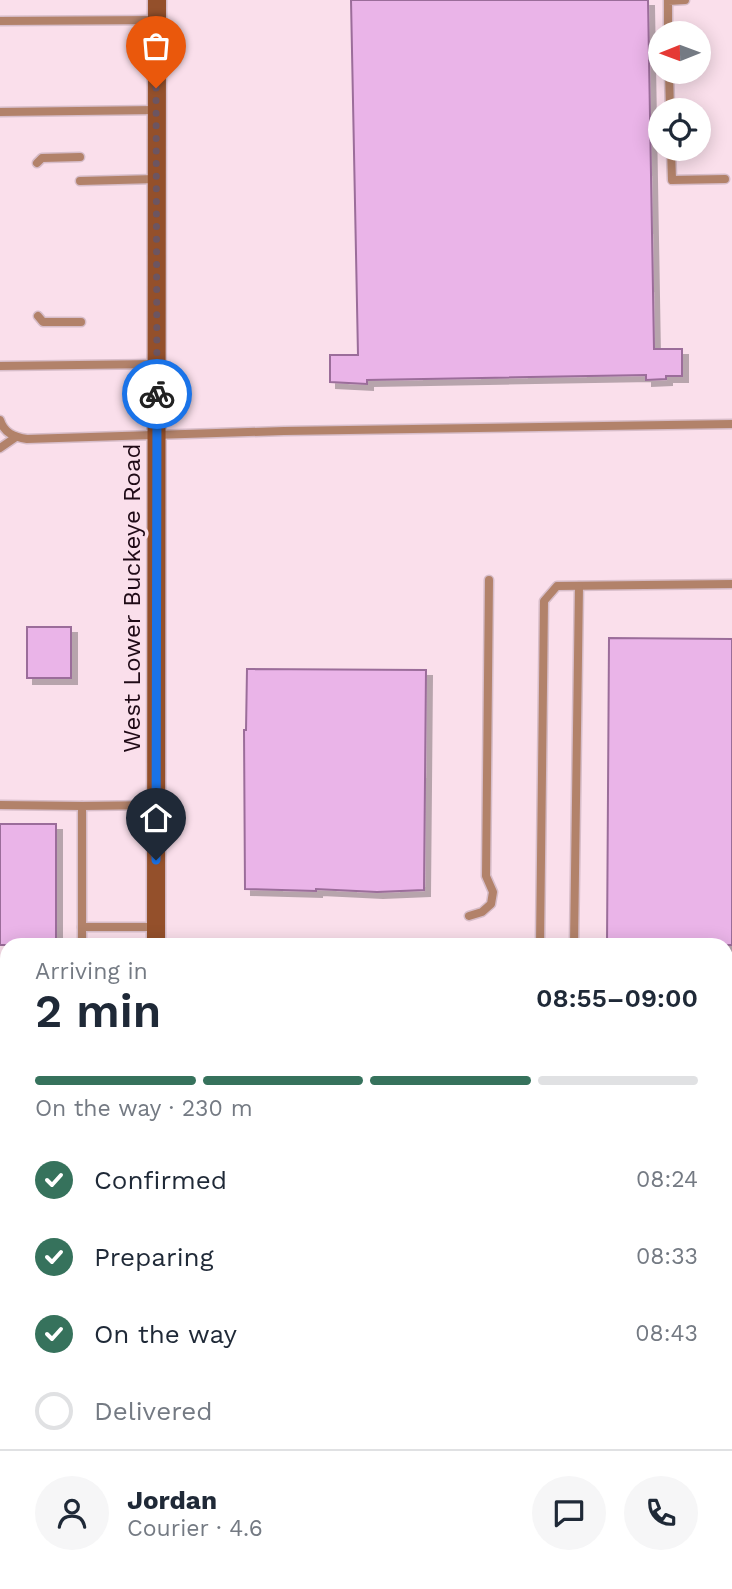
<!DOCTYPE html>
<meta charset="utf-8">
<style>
:root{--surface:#fff;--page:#f6f6f7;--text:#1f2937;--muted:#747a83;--line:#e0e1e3;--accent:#36725c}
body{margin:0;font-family:"Work Sans",sans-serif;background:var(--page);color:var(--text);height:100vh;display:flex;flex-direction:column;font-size:26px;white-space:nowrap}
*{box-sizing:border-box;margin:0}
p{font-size:23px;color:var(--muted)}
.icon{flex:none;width:38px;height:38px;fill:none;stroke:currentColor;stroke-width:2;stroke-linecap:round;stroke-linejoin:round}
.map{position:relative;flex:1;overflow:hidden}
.drawer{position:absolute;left:0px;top:938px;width:733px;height:651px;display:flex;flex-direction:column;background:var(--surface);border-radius:21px 21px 0 0;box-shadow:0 4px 18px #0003}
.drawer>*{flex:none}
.needle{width:46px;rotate:269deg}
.controls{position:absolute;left:648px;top:21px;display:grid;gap:14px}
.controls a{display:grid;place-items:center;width:63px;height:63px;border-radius:50%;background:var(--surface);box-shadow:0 4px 18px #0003;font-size:35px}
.pin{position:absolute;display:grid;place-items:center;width:60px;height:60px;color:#fff;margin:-72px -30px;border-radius:50% 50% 50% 0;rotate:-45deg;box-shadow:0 0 7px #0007}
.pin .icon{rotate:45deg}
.courier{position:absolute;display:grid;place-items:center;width:70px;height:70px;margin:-35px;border:5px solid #1a73e8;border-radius:50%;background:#fff;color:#222;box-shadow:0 2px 9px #0007}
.summary em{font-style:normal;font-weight:600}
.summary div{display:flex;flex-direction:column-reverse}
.summary{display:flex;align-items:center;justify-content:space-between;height:119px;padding:0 35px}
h1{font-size:46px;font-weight:600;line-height:52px}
.bar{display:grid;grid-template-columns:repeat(4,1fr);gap:10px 7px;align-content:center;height:84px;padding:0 35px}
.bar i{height:9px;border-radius:5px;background:var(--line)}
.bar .selected{background:var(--accent)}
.bar p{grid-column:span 4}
.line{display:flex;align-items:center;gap:18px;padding:0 35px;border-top:2px solid var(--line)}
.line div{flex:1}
.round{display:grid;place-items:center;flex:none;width:74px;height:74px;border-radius:37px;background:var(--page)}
ol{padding:0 35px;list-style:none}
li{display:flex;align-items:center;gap:21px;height:77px}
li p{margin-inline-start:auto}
li .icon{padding:7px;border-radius:50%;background:var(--accent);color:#fff;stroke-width:4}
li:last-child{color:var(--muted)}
li i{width:38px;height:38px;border:4px solid var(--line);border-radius:50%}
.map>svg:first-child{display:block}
.building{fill:#eab4e8;stroke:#9b6d9a;stroke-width:2;filter:url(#shadow)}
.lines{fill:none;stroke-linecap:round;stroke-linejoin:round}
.lane-casing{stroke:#d7bdc9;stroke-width:11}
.secondary-casing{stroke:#d7bdc9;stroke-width:21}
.lane{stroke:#b2826a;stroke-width:8}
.secondary{stroke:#94502b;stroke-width:18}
.done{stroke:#6c5561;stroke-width:7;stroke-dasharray:0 12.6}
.route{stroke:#1a73e8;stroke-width:9}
.labels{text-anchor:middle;stroke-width:7;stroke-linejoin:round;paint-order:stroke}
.street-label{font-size:24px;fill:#1f0a16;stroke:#fadfeb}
</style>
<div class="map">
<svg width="732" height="1589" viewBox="0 0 732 1589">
<defs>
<filter id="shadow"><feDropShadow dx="6" dy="6" stdDeviation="0" flood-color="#0004"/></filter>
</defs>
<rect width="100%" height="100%" fill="#fadfeb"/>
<g class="building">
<path d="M351 0H648L654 349H682V376H666V379L646 380V375L367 380V384L330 382V355H358Z"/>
<rect x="27" y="627" width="44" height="51"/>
<path d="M609 638 732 639V945H607Z"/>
<path d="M247 669 426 670 424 890 377 892 316 889V891L245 889 244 730H246Z"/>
<rect x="0" y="824" width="56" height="121"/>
</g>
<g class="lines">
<defs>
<g id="lane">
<path d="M0 21 157 20"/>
<path d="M668 33V1L685 0"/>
<path d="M669 72 670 110"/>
<path d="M0 112 156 110"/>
<path d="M671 149 672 180 725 179"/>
<path d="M37 163 42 158 80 157"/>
<path d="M80 181 156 179"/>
<path d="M38 316 43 322H81"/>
<path d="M0 366 156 364"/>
<path d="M0 420C4 433 14 437 27 439L284 431 732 424"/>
<path d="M0 448 16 437"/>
<path d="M0 805 82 806"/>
<path d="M469 916 482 912 491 904 493 892 486 876 489 580"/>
<path d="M82 927H156"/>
<path d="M82 945V806L156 805"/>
<path d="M540 945 544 601 557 586 732 584"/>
<path d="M574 945 579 586"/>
<path d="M726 1171H732"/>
<path d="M0 1271H7"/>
</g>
<g id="secondary">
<path d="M156 945 157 0"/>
<path d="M0 1304H7"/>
<path d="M726 1305 732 1304"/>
<path d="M175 1582V1589"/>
<path d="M143 1589V1582"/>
</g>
</defs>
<use href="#lane" class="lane-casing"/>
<use href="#secondary" class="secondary-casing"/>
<use href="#lane" class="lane"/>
<use href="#secondary" class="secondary"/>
</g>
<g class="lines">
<path class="done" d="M156 88 157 394"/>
<path class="route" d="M156 860 157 394"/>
</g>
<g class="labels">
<g class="street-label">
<text transform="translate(132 598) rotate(-90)" y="8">West Lower Buckeye Road</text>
</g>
</g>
</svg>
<div class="controls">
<a><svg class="needle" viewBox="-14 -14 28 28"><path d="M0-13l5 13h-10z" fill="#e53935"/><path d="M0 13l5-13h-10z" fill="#747a83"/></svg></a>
<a><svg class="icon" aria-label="locate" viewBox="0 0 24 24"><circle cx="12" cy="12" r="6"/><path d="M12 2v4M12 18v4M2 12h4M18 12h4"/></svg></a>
</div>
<div class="pin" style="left:156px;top:88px;background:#ea580c"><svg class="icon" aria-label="bag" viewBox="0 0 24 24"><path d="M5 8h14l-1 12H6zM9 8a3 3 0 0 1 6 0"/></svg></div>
<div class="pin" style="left:156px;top:860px;background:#1f2937"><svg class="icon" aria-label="home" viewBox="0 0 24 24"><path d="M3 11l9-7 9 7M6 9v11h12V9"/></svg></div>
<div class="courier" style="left:157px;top:394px"><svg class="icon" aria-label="bike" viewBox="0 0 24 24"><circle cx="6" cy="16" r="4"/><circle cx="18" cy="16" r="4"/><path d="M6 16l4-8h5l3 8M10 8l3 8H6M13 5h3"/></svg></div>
<section class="drawer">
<div class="summary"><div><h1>2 min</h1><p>Arriving in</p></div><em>08:55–09:00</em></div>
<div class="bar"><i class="selected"></i><i class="selected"></i><i class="selected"></i><i></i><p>On the way · 230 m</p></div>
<ol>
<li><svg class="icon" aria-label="check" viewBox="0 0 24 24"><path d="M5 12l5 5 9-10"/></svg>Confirmed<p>08:24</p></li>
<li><svg class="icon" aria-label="check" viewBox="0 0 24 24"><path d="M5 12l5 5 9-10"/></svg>Preparing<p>08:33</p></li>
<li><svg class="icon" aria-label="check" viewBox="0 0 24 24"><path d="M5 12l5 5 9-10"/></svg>On the way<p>08:43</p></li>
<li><i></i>Delivered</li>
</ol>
<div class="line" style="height:126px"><a class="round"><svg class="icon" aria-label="person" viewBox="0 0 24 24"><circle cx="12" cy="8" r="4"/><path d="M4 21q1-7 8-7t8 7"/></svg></a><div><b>Jordan</b><p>Courier · 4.6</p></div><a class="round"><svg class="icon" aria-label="chat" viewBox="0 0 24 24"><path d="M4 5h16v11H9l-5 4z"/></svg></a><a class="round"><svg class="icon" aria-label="phone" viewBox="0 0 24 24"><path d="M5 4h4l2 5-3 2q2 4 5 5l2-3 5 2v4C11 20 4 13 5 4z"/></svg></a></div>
</section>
</div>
